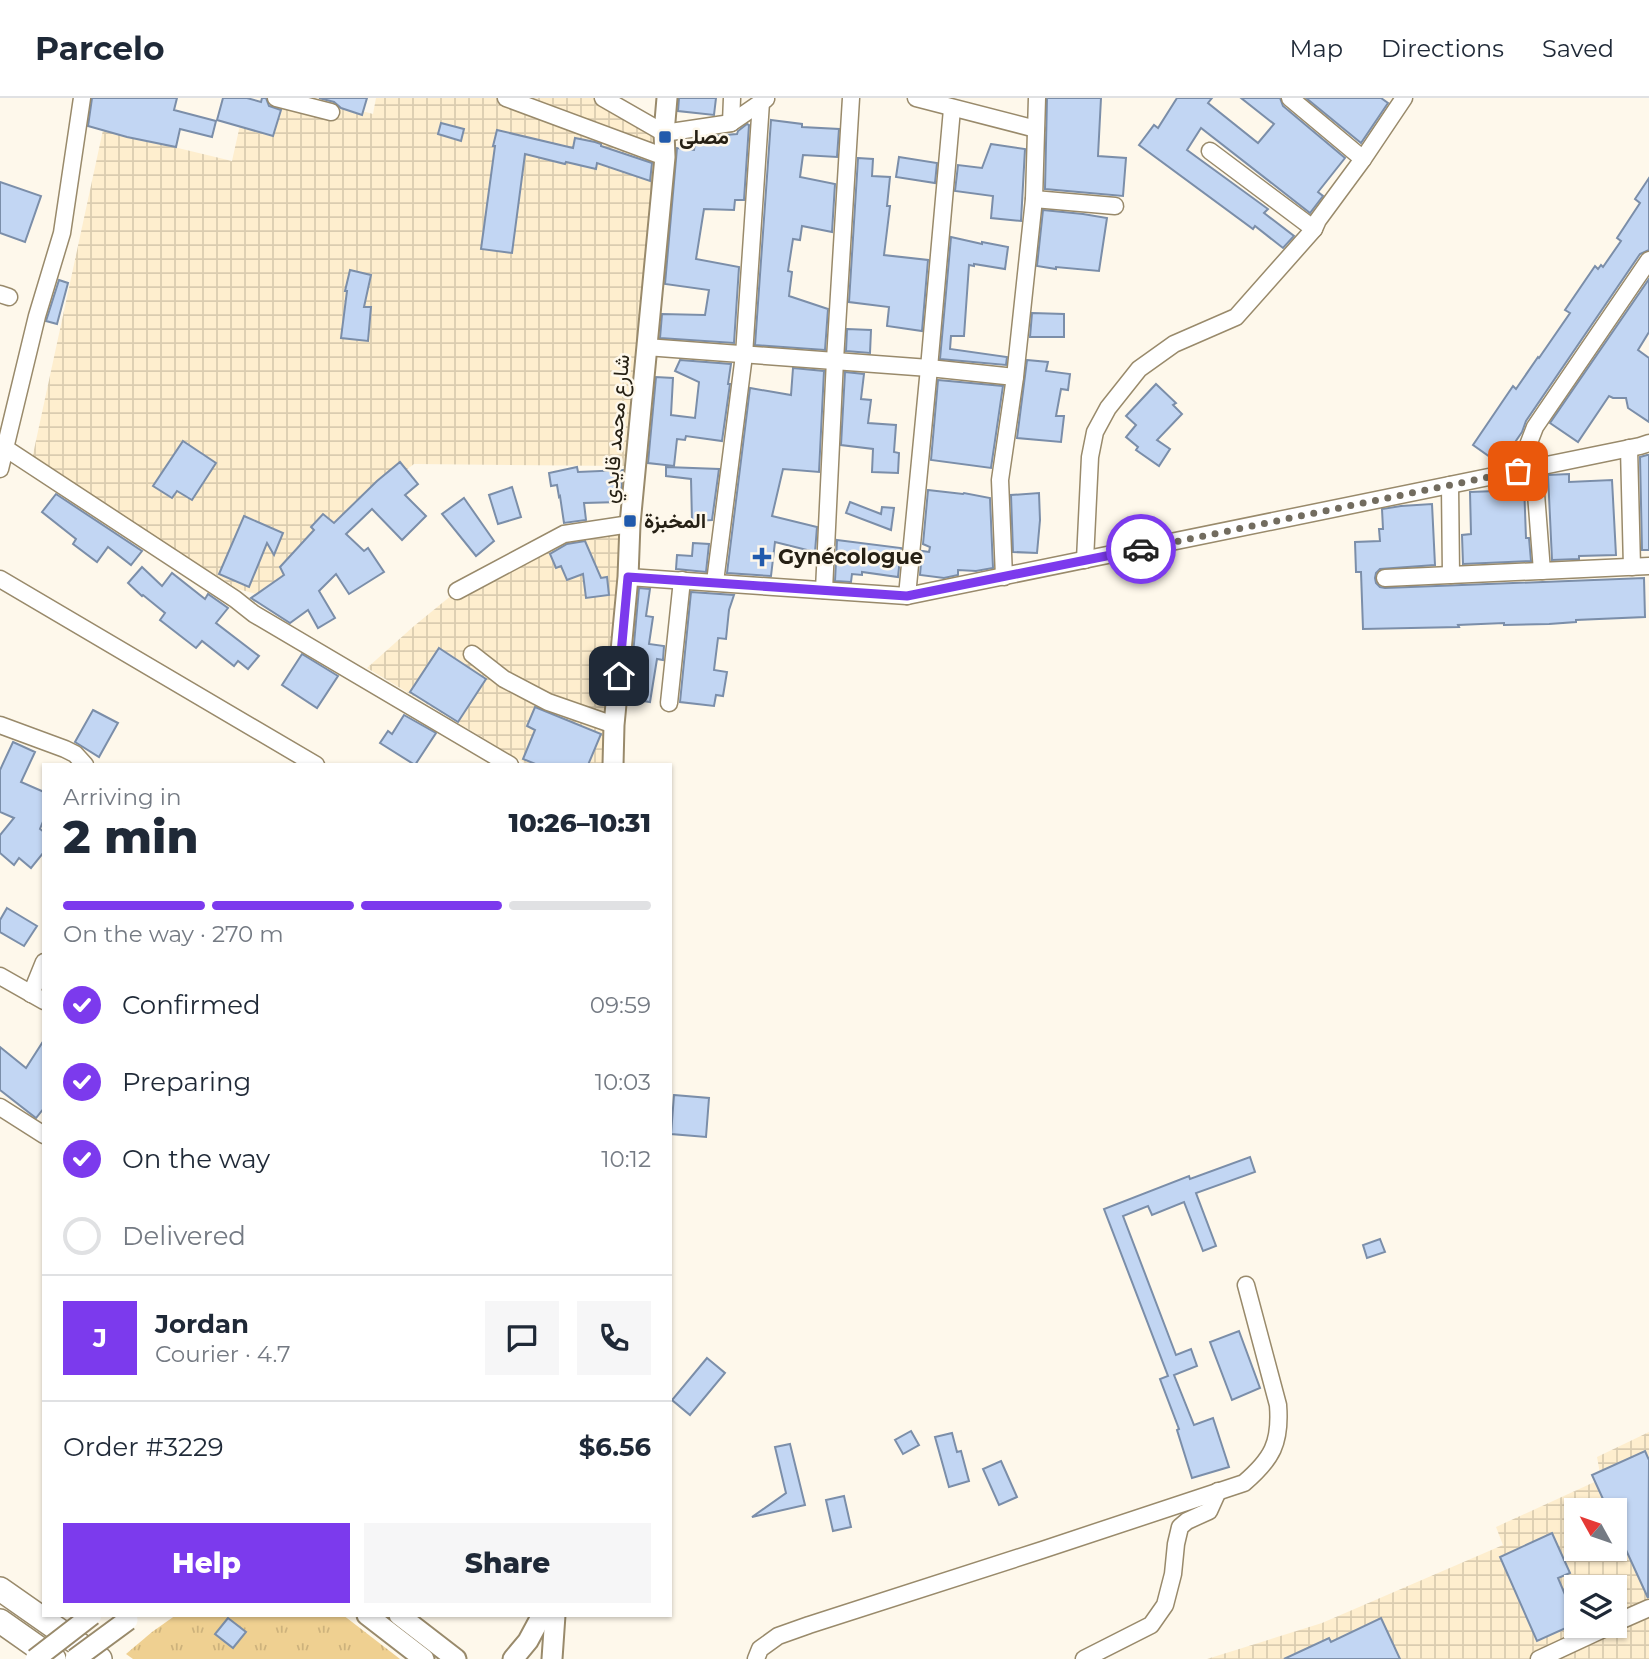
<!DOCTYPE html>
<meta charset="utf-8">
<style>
:root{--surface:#fff;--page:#f6f6f7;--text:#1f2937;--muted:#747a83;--line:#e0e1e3;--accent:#7c3aed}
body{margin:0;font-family:Montserrat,Vazirmatn,sans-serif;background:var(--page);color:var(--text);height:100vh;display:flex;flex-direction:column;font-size:26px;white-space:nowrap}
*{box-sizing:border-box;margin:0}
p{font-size:23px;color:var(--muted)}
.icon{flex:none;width:38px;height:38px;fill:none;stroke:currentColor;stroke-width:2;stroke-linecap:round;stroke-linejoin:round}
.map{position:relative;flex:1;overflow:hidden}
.side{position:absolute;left:42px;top:665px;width:630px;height:854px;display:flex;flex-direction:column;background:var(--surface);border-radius:0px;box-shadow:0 2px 5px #0004}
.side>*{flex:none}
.needle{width:46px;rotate:310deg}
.controls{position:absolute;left:1564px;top:1400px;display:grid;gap:14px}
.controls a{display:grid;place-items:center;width:63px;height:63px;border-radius:0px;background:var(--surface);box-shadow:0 2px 5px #0004;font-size:35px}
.pin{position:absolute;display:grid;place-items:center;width:60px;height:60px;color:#fff;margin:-30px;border-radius:14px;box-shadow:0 4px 10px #0006}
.courier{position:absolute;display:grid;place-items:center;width:70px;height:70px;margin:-35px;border:5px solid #7c3aed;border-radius:50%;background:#fff;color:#222;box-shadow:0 2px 9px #0007}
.headline em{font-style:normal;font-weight:800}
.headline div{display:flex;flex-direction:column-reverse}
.headline{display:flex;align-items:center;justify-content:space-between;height:119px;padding:0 21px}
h1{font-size:46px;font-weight:800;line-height:52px}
.bar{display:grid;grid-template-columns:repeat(4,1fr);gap:10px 7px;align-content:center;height:84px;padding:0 21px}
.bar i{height:9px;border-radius:5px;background:var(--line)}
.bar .active{background:var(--accent)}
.bar p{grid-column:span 4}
.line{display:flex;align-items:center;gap:18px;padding:0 21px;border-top:2px solid var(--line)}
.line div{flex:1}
.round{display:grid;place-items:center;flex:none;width:74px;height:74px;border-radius:0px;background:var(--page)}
ol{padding:0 21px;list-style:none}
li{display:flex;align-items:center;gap:21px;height:77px}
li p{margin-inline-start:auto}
li .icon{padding:7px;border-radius:50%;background:var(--accent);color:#fff;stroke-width:4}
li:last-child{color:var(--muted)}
li i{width:38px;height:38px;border:4px solid var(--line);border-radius:50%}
.button{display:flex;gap:14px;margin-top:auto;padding:14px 21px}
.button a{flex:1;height:80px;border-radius:0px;background:var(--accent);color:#fff;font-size:28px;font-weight:800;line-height:80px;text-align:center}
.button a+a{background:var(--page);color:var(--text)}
header{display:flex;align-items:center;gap:42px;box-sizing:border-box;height:98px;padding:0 35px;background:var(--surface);border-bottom:2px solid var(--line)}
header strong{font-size:33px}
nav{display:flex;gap:38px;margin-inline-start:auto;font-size:24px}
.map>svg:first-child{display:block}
.industrial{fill:url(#industrial-grid);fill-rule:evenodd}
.grass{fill:url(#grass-tufts)}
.building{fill:#c2d6f3;stroke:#7b8ea9;stroke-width:2}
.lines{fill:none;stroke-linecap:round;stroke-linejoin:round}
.minor-casing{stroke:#998a6b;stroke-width:19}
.major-casing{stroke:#998a6b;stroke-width:23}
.highway-casing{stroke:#998a6b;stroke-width:26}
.minor{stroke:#fff;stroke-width:16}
.major{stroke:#fff;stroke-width:19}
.highway{stroke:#fff;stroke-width:23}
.major-bridge-casing{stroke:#998a6b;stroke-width:23;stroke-linecap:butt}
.major-bridge{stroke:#fff;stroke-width:19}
.done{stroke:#726c5f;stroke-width:7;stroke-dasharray:0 12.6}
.route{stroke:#7c3aed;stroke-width:9}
.poi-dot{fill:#215aac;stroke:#fef8eb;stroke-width:2.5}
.labels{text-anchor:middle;stroke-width:5;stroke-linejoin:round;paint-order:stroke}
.poi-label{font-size:21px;font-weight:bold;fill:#262014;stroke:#fef8eb;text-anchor:start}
.street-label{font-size:21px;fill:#262014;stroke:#fef8eb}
</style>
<header>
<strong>Parcelo</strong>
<nav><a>Map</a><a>Directions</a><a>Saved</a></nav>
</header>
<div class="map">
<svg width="1649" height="1561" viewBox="0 0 1649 1561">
<defs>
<pattern id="industrial-grid" width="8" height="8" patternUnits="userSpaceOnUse" patternTransform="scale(1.75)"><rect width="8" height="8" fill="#feeece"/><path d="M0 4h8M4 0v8" fill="none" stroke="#daccb0"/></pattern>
<pattern id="grass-tufts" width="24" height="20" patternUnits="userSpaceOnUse" patternTransform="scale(1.75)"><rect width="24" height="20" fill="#efd091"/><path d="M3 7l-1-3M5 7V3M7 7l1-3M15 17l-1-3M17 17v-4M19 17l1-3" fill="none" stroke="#cdb27c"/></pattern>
</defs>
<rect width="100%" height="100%" fill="#fef8eb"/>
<g class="industrial">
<path d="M280 0H314L373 16 376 0H599L664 38 624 368 414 366 284 463 286 488 263 498 238 491 32 361 103 32 232 63 244 9 277 16Z"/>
<path d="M636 419 613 667H528L367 570 414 528 485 470Z"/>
<path d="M1649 1334V1561H1207L1322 1525 1503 1447 1496 1429 1601 1381 1597 1359ZM1577 1412H1615V1451H1577ZM1577 1489H1615V1528H1577Z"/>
</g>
<path class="grass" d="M176 1517H343L400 1561H133L126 1556 152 1534Z"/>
<g class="building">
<path d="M92 0H177L174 12 216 23 212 39 180 31 176 49 127 39 88 28Z"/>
<path d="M223 0H247L261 4 262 0H266L269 8 281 12 273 38 217 22Z"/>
<path d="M319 0H367L362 17 341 10 334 4Z"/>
<path d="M679 0H716L714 17 678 13Z"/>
<path d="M1047 0H1101L1098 58 1126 60 1123 98 1045 91Z"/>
<path d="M1177 0H1212L1208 5 1258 45 1274 26 1241 0H1280L1283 8 1345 60 1318 94 1323 98 1310 115 1201 30 1187 52 1268 111 1264 115 1294 138 1283 150 1255 128 1253 131 1139 47 1154 27 1158 30Z"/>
<path d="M1306 0H1381L1388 5 1361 45Z"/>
<path d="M771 22 802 26V29L839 31 837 59 803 57 800 79 835 86 832 134 802 128 800 142 793 141 788 173 792 174 789 198 828 211 825 252 755 247Z"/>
<path d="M441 25 464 31 461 43 438 36Z"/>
<path d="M747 26 749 27 744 102H735L734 112 704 111 696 161 739 169 734 245 660 240 662 216 705 217 709 192 665 186 677 50 694 52 695 45 710 47 712 38 737 36 738 33Z"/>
<path d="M497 32 573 50 575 40 595 44 601 46V48L652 65 650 83 597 65 596 71 566 64 565 66 525 56 512 155 481 151 495 48H493Z"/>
<path d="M991 46 1025 51 1021 123 991 120 993 98 955 93 958 67 982 70Z"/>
<path d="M899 59 937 65 935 85 896 79Z"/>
<path d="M858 60 873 61 872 78 890 79 887 108H890L884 157 928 162 922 233 887 228 889 209 849 204Z"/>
<path d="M1649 80V152L1640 156 1526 323 1522 334 1500 366 1473 347 1513 288 1516 291 1538 259 1539 260 1570 215 1565 212 1595 168 1598 171 1601 167 1603 169 1621 143 1617 140 1640 105 1635 101Z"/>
<path d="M0 84 41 98 25 144 0 135Z"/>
<path d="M1043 112 1083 116 1107 120 1099 173 1056 169V171L1037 168Z"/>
<path d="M951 139 982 146V144L1008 149 1005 171 974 166V168L969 167 964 238H951L950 251 1007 259 1006 267 940 261Z"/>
<path d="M350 172 371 177 364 209H371L368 243 341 240 347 193H345Z"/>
<path d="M1649 181V234L1638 252 1649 260V324L1628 310 1626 300H1613L1609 298 1578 344 1550 325Z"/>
<path d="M59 182 68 185 57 226 46 223Z"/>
<path d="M1032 215 1064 216V239H1030Z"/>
<path d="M847 231 871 232 870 255 846 253Z"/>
<path d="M680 262 731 266 728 286H730L722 343 686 338 685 342 677 341 674 368 648 365 656 279 673 280 671 317 695 320 699 284 675 273Z"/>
<path d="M1027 262 1048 264 1046 273 1070 276 1068 292 1061 291 1056 318H1064L1061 344 1017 340Z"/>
<path d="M793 270 824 273 819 374 783 371 772 418 817 429 815 454 775 444 771 478 727 475 750 290 791 297Z"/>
<path d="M845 274 864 276 861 301 871 302 868 325 896 327 894 354 899 355 898 375 872 374 873 351 841 347Z"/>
<path d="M938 282 1003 288 991 370 931 362Z"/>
<path d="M1156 286 1176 305 1173 307 1182 316 1157 342 1170 351 1159 368 1136 352 1138 349 1126 339 1136 327 1126 318Z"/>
<path d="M183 343 216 365 192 402 177 393 172 400 153 388Z"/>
<path d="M1647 357H1649V452H1642L1640 359Z"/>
<path d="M400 364 418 386 405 397 426 418 402 442 372 411 346 436 364 453 368 450 384 474 349 496 336 476 319 493 335 520 318 530 308 512 290 525 251 500 284 477 280 469 314 432 311 429 323 416 334 425 377 383Z"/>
<path d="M577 369 578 374 623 372 620 404 584 405 586 422 564 425 560 398 559 399 557 387 551 388 549 375Z"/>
<path d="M666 369 719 371 712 422 692 423 691 381 666 378Z"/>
<path d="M1569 376V384L1612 382 1616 457 1579 458V461L1552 462 1548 377Z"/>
<path d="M1524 386 1526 440H1529L1531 463 1463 466 1462 437 1471 436 1470 394 1495 393V388Z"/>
<path d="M512 389 521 419 498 426 489 397Z"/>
<path d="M928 392 963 396 964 395 990 400 993 470 976 473 958 472V477L944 480 920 477 922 453 929 454 930 449 923 446Z"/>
<path d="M1039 395 1040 422 1037 455 1013 454 1011 397Z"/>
<path d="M56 396 142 453 131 467 108 449 97 464 73 446 76 441 42 414Z"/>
<path d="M464 400 494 443 476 458 442 416Z"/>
<path d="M850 404 881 416 882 409 894 410 891 432 846 415Z"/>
<path d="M1432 406 1435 467 1380 471 1376 475 1375 480 1376 485 1380 489 1385 490 1644 480 1645 519 1576 522V524L1549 526 1504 527V525L1458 527 1459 529 1363 531 1361 474H1356L1355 444 1380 443 1379 431H1383L1382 411 1401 408Z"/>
<path d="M244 418 283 435 274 457 267 445 249 489 219 476Z"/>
<path d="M837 442 901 450 898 479 862 474V477L852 476 851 484 835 483Z"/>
<path d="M585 443 601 480 607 479 609 497 586 500 583 476 567 482 561 468 556 470 550 456 567 446Z"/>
<path d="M693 445 709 446 706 474 676 471 677 457 692 458Z"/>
<path d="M142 469 162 488 172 475 205 501 208 496 228 510 216 525 259 558 248 571 238 563 234 568 202 543 196 550 160 522 165 515 143 497 142 498 128 485Z"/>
<path d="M639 490 650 491 646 518 653 519 649 546 664 548 663 562 657 561 650 604 629 601Z"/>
<path d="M691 494 734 497 729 512 726 541 718 540 714 572 727 574 723 598 716 597 714 608 680 604Z"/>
<path d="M439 550 486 581 458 624 410 594Z"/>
<path d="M302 556 338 578 317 610 282 587Z"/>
<path d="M535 609 601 636 588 667H538L523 661 535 632 527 628Z"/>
<path d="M93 612 118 625 99 659 75 644Z"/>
<path d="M404 617 436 635 415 667 380 645 388 633 392 636Z"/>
<path d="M13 644 35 654 21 684 44 694V721L40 731 44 734V754L31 770 19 760 14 767 0 755V737L14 720 0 714V672Z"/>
<path d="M7 810 37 828 24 848 0 834V822Z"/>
<path d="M44 942V1010L36 1020 0 992V949L26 970Z"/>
<path d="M674 997 709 1000 706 1039 671 1036Z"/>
<path d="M1250 1059 1255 1074 1196 1095 1216 1148 1203 1153 1184 1104 1152 1117 1148 1108 1123 1118 1176 1257 1191 1251 1197 1268 1174 1277 1194 1327 1213 1320 1229 1369 1192 1380 1177 1332 1179 1331 1160 1281 1168 1278 1104 1111 1189 1078 1190 1081Z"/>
<path d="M1380 1141 1385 1154 1367 1160 1363 1147Z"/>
<path d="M1239 1233 1260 1290 1232 1302 1210 1244Z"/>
<path d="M707 1260 725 1275 690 1317 672 1302Z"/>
<path d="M911 1333 919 1347 903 1356 895 1342Z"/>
<path d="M952 1335 957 1354 961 1353 969 1383 949 1389 935 1339Z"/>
<path d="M790 1346 805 1407 752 1419 786 1395 775 1349Z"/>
<path d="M1645 1353 1649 1362 1648 1500 1615 1428V1412H1608L1592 1377Z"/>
<path d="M1001 1363 1017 1399 999 1407 983 1371Z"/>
<path d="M844 1398 851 1429 833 1433 826 1402Z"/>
<path d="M1552 1435 1570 1475 1558 1480 1577 1525 1537 1543 1500 1459Z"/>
<path d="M228 1520 246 1534 233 1550 215 1536Z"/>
<path d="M1381 1520 1400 1561H1284L1329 1540 1331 1544Z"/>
</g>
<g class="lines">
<defs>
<g id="minor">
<path d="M276 0 331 14"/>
<path d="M506 0 665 59"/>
<path d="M603 0 664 35 731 25 766 1"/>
<path d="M916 0 1036 31"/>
<path d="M1290 0 1363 61"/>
<path d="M731 25 732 0"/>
<path d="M1210 53 1314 131"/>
<path d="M1034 101 1115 108"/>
<path d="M0 196 9 199"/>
<path d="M646 249 929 270 1015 279"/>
<path d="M5 350 235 501 254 516 510 667"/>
<path d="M1629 350 1632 469"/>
<path d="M1534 370 1542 473"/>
<path d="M0 371 37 218 62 135 82 0"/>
<path d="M1518 373 1535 329 1649 162"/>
<path d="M1450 387 1451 477"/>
<path d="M1085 462 1090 359 1095 334 1108 310 1139 271 1174 246 1236 219 1314 131 1318 122 1363 61 1404 0"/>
<path d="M628 479 907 498 1640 348 1649 345"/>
<path d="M1004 479 1000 382 1015 279 1034 101 1037 0"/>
<path d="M1385 480 1649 468"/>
<path d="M0 481 316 667"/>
<path d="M715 484 744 257 761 4"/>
<path d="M824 492 835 262 851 0"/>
<path d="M457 493 564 436 630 426"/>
<path d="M907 498 929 270 952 11"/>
<path d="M472 556 504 581 548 604 614 627"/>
<path d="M669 605 682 482"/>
<path d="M0 627 65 651 75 656 85 667"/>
<path d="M0 878 44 903"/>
<path d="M31 896 44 864"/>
<path d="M0 1009 44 1037"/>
<path d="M1615 1525 1649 1510"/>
<path d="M756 1561 760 1551 778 1538 809 1527 1042 1452 1244 1385C1272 1361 1281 1345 1278 1307L1246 1187"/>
<path d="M1084 1561 1151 1527 1165 1507 1173 1476 1176 1446 1180 1429 1187 1423 1209 1413 1218 1393"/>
<path d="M1539 1561 1610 1528"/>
</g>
<g id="major">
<path d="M613 667 614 627 628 479 630 426 665 59 664 35 667 0"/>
<path d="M367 1517 424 1561"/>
<path d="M399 1517 456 1561"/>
<path d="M513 1561 528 1543 542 1517"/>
<path d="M552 1561 555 1517"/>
</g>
<g id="highway">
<path d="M0 1491 100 1561"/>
<path d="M0 1523 54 1561"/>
</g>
</defs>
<use href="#minor" class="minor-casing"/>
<use href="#major" class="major-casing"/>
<use href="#highway" class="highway-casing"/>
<use href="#minor" class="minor"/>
<use href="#major" class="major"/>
<use href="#highway" class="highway"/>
<defs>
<g id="major-bridge">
<path d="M35 1561 92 1517"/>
<path d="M75 1561 128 1522"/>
</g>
</defs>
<use href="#major-bridge" class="major-bridge-casing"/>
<use href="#major-bridge" class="major-bridge"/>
</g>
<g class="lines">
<path class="done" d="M1141 451 1518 373"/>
<path class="route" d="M619 578 628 479 907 498 1141 451"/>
</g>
<g class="poi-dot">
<rect x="658" y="32" width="14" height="14" rx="3.5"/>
<rect x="623" y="416" width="14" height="14" rx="3.5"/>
<path d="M758.5 448.5h7v7h7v7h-7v7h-7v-7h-7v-7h7z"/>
</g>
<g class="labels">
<g class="poi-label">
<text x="679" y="46">مصلى</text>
<text x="644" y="430">المخبزة</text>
<text x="778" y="466">Gynécologue</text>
</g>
<g class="street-label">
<text transform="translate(616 331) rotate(-85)" y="7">شارع محمد قايدي</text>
</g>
</g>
</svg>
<div class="controls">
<a><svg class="needle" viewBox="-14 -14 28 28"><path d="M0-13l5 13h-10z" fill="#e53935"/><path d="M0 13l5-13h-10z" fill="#747a83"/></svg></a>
<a><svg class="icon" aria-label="layers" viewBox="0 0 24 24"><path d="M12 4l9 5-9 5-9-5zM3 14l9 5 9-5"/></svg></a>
</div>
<div class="pin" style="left:1518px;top:373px;background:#ea580c"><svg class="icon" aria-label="bag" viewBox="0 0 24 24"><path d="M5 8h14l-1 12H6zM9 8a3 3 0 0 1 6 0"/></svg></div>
<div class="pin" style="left:619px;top:578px;background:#1f2937"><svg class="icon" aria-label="home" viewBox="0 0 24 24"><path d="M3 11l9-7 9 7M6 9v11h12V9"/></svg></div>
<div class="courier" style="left:1141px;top:451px"><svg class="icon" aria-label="car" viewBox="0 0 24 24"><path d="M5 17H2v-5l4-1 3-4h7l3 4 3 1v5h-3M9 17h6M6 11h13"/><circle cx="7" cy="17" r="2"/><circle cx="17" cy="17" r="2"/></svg></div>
<section class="side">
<div class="headline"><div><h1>2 min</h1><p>Arriving in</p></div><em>10:26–10:31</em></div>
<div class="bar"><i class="active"></i><i class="active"></i><i class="active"></i><i></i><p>On the way · 270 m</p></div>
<ol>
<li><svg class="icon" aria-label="check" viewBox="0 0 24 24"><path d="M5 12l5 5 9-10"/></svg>Confirmed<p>09:59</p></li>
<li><svg class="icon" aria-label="check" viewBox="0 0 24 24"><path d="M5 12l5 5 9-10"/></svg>Preparing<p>10:03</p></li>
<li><svg class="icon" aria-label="check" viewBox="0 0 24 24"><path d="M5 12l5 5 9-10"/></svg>On the way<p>10:12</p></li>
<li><i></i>Delivered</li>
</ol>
<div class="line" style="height:126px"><b class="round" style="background:var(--accent);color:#fff">J</b><div><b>Jordan</b><p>Courier · 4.7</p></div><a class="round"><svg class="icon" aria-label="chat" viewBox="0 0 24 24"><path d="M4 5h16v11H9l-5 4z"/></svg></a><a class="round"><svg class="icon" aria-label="phone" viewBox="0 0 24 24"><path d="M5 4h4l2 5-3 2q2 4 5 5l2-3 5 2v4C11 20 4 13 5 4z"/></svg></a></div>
<div class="line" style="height:91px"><div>Order #3229</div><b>$6.56</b></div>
<div class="button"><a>Help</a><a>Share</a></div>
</section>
</div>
